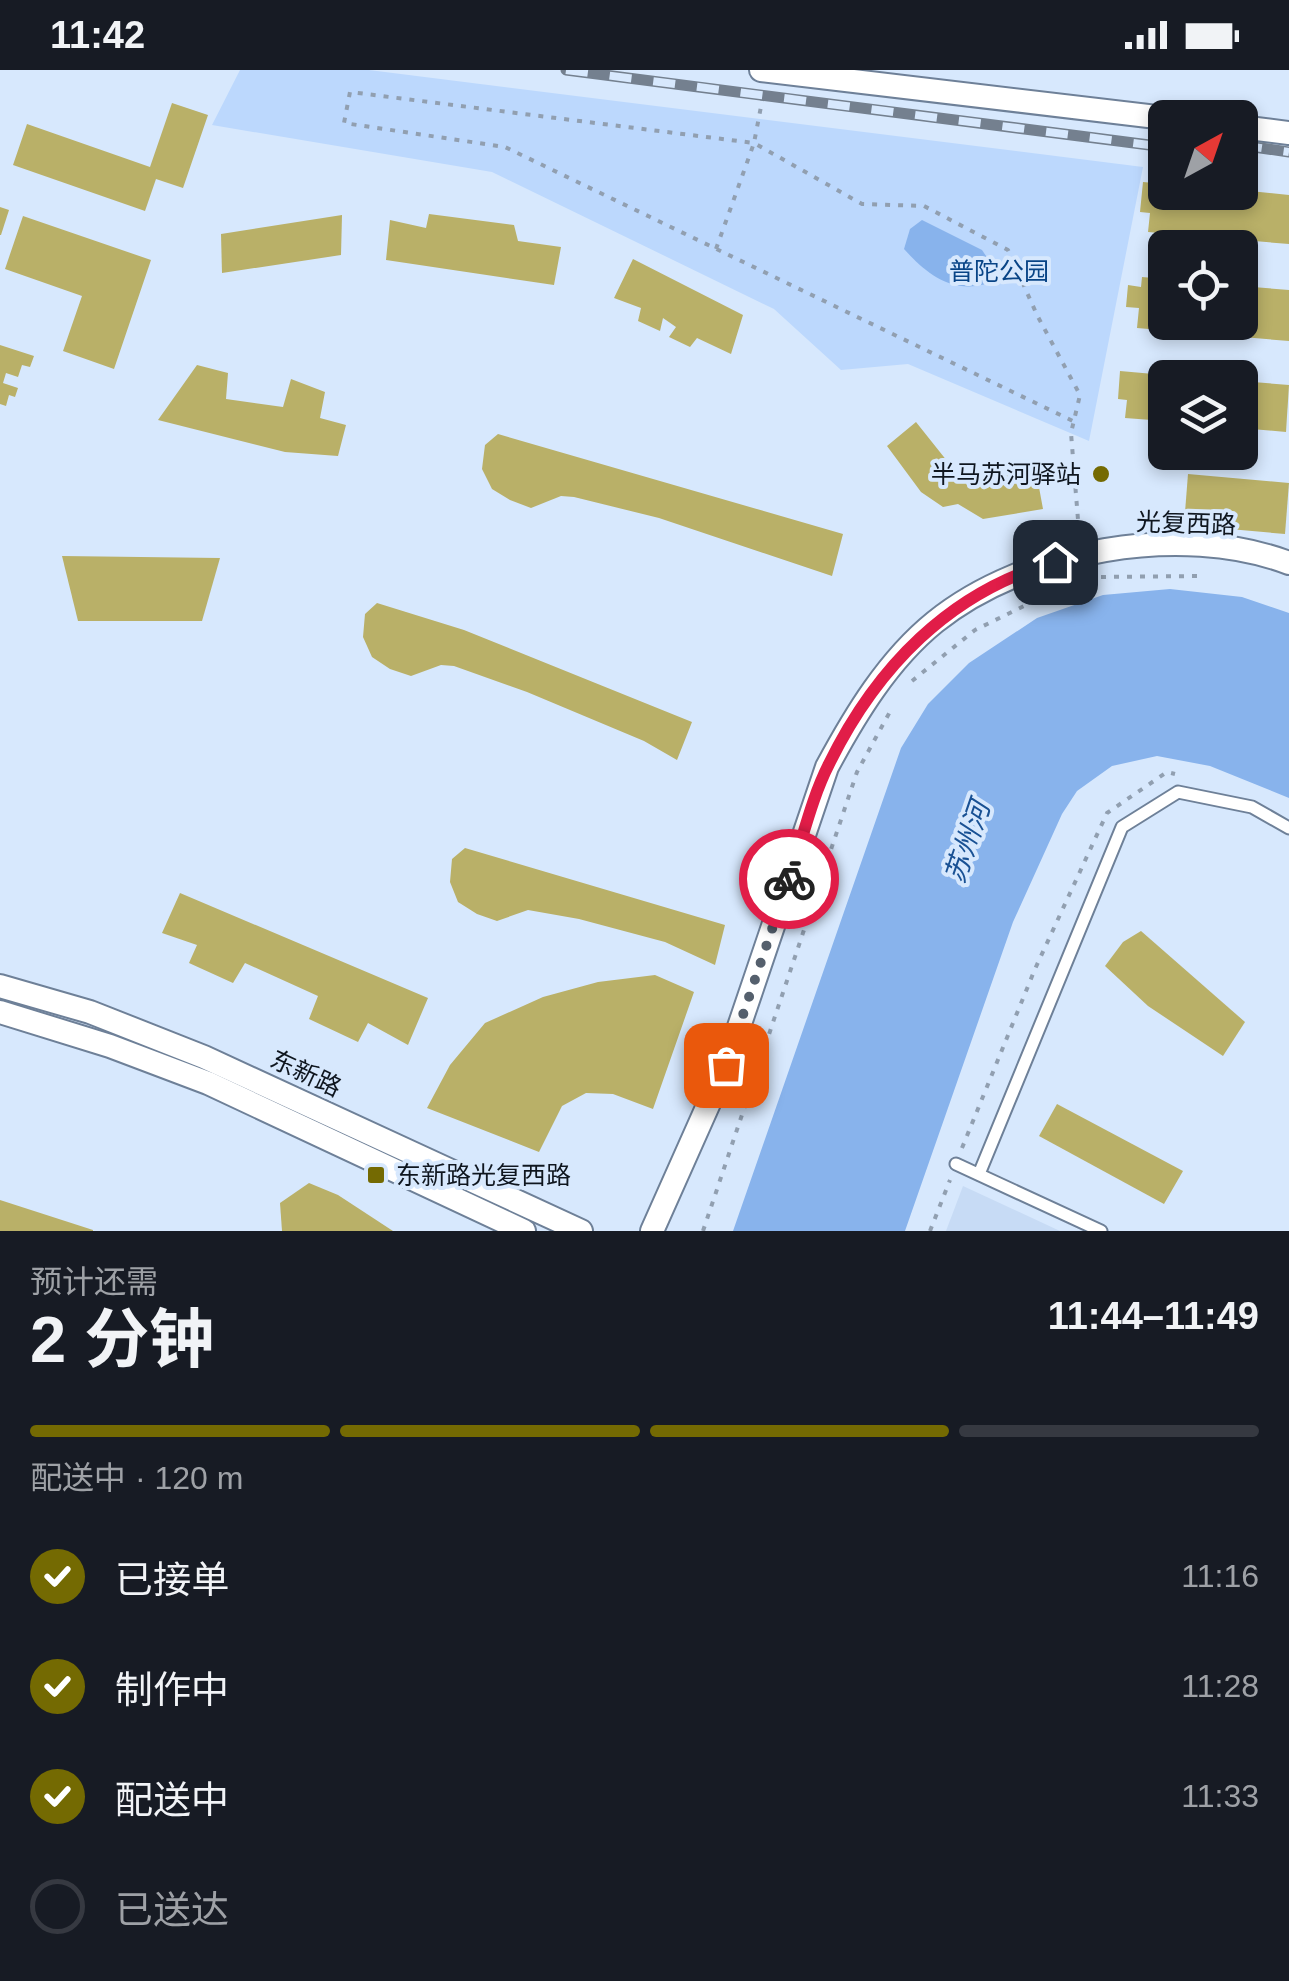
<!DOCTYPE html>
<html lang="zh">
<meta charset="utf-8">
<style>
:root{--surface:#171b24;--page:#20242c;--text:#f1f3f6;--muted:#9ea1a6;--line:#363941;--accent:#746a02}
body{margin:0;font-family:Arial,"Noto Sans SC",sans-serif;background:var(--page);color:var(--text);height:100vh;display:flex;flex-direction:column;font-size:38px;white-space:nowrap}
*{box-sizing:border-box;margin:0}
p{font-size:32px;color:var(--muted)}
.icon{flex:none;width:55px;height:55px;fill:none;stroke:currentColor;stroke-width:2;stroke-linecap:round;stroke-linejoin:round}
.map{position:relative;height:1161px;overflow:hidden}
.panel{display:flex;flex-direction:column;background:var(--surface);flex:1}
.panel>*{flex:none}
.needle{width:65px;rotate:40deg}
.tools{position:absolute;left:1148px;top:30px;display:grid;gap:20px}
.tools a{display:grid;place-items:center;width:110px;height:110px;border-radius:15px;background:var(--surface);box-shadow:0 5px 15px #0003;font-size:50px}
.pin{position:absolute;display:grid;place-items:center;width:85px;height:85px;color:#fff;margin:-42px;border-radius:20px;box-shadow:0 5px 15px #0006}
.courier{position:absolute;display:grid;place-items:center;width:100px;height:100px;margin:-50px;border:8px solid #e11d48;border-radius:50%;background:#fff;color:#222;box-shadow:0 2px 12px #0007}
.overview em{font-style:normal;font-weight:700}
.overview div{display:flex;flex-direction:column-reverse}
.overview{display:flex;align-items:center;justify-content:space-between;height:170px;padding:0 30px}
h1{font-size:65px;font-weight:700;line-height:75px}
.bar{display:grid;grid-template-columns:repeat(4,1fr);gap:15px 10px;align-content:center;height:120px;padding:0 30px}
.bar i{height:12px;border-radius:8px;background:var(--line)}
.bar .active{background:var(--accent)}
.bar p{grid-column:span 4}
ol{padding:0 30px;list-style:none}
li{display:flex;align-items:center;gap:30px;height:110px}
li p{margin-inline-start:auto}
li .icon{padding:10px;border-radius:50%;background:var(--accent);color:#fff;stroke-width:4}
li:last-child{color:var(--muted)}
li i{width:55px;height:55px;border:5px solid var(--line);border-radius:50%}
.status{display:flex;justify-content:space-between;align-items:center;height:70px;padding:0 50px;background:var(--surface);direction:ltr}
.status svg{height:28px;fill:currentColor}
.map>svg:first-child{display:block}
.built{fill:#c7dbf5}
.green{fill:#bcd8fd}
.water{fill:#88b3ec}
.building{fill:#b9b068}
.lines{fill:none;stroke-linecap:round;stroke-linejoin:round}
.lane-casing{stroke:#6e8098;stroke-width:15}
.street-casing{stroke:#6e8098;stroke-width:26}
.path{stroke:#919fb0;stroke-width:4;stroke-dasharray:5 8;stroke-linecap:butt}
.lane{stroke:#fff;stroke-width:11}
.street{stroke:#fff;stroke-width:22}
.rail-casing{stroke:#74808f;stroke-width:11}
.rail{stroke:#d7e8fd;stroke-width:8;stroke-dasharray:22;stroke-linecap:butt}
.done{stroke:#55606d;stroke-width:10;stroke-dasharray:0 18}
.route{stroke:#e11d48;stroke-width:12}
.poi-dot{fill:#746a02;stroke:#d7e8fd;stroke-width:4}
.labels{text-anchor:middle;stroke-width:8;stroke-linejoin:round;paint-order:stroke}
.park-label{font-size:25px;fill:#084486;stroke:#d7e8fd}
.poi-label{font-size:25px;fill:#0f161f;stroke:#d7e8fd;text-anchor:end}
.street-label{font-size:25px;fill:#0f161f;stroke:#d7e8fd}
.water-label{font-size:28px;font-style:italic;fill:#195194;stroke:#d7e8fd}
</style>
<div class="status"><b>11:42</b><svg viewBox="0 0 49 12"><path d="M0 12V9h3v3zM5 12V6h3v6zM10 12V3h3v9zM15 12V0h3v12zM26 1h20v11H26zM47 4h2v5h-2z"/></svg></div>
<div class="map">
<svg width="1289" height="1161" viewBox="0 0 1289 1161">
<rect width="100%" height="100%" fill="#d7e8fd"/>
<path class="built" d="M963 1116 1060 1161H946Z"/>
<path class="green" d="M240 0H369L1143 97 1089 371 908 294 841 300 774 239 492 102 212 55Z"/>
<g class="water">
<path d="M922 150 982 180 1001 208C960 228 932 210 904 179L910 159Z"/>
<path d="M1170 519 1242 527 1289 543V728L1210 696 1157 686 1112 696 1077 721 1062 744 1013 852 905 1161H733L901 678 928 634 969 593 1037 548 1103 525Z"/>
</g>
<g class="building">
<path d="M172 33 208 45 183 118 156 109 145 141 13 95 27 54 150 97Z"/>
<path d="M1143 112 1165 114V122L1240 120 1289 125V174L1148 162 1150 143 1140 142Z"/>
<path d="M0 137 9 140 1 165H0Z"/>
<path d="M429 144 514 155 518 171 561 177 554 215 386 190 390 150 426 158Z"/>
<path d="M342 145 341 185 222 203 221 164Z"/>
<path d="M23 146 151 190 114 299 63 281 82 226 5 199Z"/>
<path d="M633 189 743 245 731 284 697 268 690 277 669 267 676 257 663 248 660 261 638 251 641 238 614 228Z"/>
<path d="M1142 207 1165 209V252H1240V216L1289 220V271L1137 258 1139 238 1126 237 1128 215 1141 217Z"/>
<path d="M0 275 34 286 30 297 22 295 18 307 6 303 3 313 18 318 15 327 9 325 6 336 0 334Z"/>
<path d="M197 295 228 303 226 329 283 337 291 309 325 322 320 348 346 355 338 386 285 382 158 350Z"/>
<path d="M1120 301 1165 305V351L1125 348 1127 330 1118 329Z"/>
<path d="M1240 311 1289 315 1286 362 1240 358Z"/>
<path d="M916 352 963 411 1036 401 1043 439 983 449 958 434 943 437 921 422 887 376Z"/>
<path d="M498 364 843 464 832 506 659 448 574 427 561 426 531 438 510 430 492 419 482 399 485 375Z"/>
<path d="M1188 404 1289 413 1285 464 1184 455Z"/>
<path d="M62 486 220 488 202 551H78Z"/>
<path d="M377 533 464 560 692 652 677 690 644 671 527 622 454 596 441 595 411 606 390 599 372 587 363 567 365 544Z"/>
<path d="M465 778 725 855 715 895 665 872 579 849 528 840 497 851 477 844 458 832 450 812 452 789Z"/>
<path d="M180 823 428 928 408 975 368 953 358 972 309 949 318 926 245 893 233 913 189 893 197 875 162 863Z"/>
<path d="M1141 861 1245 952 1223 986 1148 936 1105 896 1123 872Z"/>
<path d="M655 905 694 922 653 1039 613 1024 586 1023 562 1036 539 1082 427 1038 450 995 485 953 543 927 598 912Z"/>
<path d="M1057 1034 1183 1101 1164 1134 1039 1066Z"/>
<path d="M309 1113 338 1125 393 1161H282L280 1133Z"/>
<path d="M0 1130 93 1160V1161H0Z"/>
</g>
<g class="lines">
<defs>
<g id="lane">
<path d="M956 1094 1101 1161"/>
<path d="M979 1104 1122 757 1178 722 1252 737 1289 758"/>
</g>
<g id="street">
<path d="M761 0 1165 48"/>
<path d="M1240 57 1289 63"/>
<path d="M0 916 90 942 204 987 581 1161"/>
<path d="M0 942 110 976 208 1013 524 1161"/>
<path d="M652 1161 726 995 827 697C855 645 888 590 935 552 1024 480 1181 452 1289 493"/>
</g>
</defs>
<use href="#lane" class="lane-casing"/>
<use href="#street" class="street-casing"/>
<g class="path">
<path d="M763 26 754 73 862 134 924 136 1008 180 1037 245 1080 325 1071 363 1079 462"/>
<path d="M716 179 754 73 350 22 344 53 505 77 1075 352"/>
<path d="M1101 507 1202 506"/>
<path d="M912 611 975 560 1069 514"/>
<path d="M962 1078 1035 899 1107 743 1167 702 1175 704"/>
<path d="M703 1161 857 702 892 638"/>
<path d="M930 1161 950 1110"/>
</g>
<use href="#lane" class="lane"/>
<use href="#street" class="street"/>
<defs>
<g id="rail">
<path d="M566 0 1165 77"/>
<path d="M1240 75 1289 82"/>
</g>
</defs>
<use href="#rail" class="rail-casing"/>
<use href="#rail" class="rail"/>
</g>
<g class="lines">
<path class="done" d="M726 995 789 809"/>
<path class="route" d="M789 809C802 772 811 729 829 694 876 598 950 521 1055 492"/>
</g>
<g class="poi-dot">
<circle cx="1101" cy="404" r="10"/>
<rect x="366" y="1095" width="20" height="20" rx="5"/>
</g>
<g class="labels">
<g class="park-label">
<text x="999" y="210">普陀公园</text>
</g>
<g class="poi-label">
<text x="1081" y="413">半马苏河驿站</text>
<text x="396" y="1114" text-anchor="start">东新路光复西路</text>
</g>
<g class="street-label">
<text transform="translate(1186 453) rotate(2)" y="9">光复西路</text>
<text transform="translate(306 1003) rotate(25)" y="9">东新路</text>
</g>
<g class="water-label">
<text transform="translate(967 772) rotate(-71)" y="10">苏州河</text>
</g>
</g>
</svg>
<div class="tools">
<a><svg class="needle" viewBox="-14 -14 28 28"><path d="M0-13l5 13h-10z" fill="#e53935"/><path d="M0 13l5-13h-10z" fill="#9ea1a6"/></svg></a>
<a><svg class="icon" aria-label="locate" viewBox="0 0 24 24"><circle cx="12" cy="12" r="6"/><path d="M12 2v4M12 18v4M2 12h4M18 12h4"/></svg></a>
<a><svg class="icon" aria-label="layers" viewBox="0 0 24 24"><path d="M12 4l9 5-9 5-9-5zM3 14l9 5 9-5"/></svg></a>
</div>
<div class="pin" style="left:726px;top:995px;background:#ea580c"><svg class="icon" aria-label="bag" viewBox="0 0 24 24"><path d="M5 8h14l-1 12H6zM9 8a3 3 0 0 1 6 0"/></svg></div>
<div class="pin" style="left:1055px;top:492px;background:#1f2937"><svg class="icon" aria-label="home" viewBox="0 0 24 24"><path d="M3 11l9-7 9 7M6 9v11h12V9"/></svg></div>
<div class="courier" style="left:789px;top:809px"><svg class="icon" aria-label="bike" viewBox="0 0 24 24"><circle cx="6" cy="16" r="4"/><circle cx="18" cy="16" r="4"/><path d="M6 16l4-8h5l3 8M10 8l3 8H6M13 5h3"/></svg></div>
</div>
<section class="panel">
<div class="overview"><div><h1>2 分钟</h1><p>预计还需</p></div><em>11:44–11:49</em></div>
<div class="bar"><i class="active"></i><i class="active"></i><i class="active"></i><i></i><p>配送中 · 120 m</p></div>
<ol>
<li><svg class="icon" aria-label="check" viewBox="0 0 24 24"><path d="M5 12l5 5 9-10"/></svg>已接单<p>11:16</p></li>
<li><svg class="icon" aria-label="check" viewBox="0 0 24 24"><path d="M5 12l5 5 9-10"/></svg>制作中<p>11:28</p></li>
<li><svg class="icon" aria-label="check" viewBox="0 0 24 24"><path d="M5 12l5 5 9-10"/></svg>配送中<p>11:33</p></li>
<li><i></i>已送达</li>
</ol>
</section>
